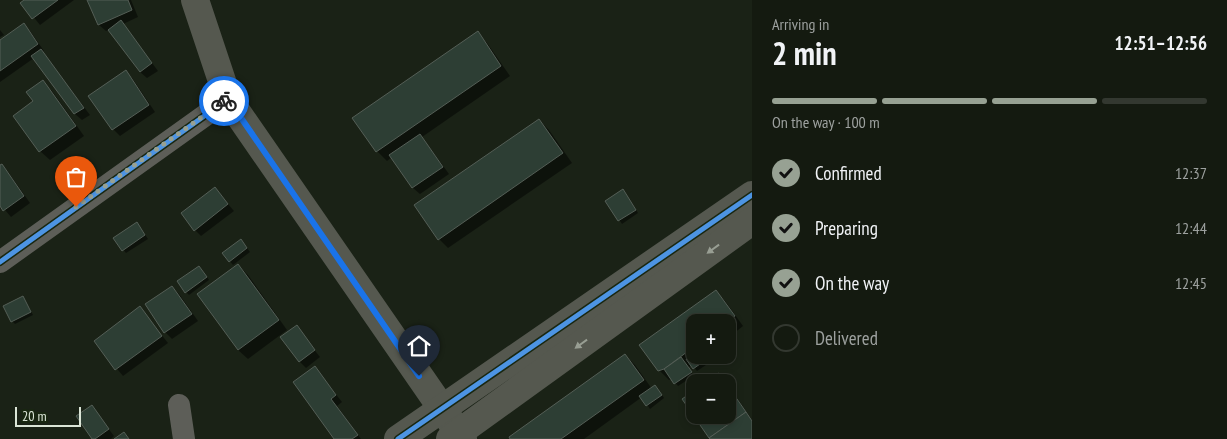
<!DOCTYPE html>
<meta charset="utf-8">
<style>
:root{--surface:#141a10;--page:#21271e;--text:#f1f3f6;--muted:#9da19f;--line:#333830;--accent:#97a193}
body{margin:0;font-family:"PT Sans Narrow",sans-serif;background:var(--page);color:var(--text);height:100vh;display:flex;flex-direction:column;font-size:19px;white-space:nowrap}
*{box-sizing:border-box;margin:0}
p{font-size:16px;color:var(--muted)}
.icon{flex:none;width:28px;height:28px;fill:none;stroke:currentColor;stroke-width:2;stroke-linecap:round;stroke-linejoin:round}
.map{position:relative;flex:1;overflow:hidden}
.panel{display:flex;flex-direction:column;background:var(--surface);width:475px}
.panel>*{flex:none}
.controls{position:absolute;left:686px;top:314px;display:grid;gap:10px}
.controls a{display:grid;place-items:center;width:50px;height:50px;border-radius:10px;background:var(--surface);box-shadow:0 2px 8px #0003,0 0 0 1px var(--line);font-size:25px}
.scale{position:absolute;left:15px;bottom:12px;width:66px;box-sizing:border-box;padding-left:5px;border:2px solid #dbe5d7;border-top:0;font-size:14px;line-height:18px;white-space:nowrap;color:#dbe5d7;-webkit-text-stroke:4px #192711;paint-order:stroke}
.pin{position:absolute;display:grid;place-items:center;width:42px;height:42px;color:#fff;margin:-51px -21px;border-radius:50% 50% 50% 0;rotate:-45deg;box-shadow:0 0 5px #0007}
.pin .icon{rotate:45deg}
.courier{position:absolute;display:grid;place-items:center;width:50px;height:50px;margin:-25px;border:4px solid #1a73e8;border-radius:50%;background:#fff;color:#222;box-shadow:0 1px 6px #0007}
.overview em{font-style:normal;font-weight:600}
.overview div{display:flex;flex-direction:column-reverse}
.overview{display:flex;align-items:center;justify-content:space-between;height:85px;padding:0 20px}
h1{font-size:32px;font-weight:600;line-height:38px}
.bar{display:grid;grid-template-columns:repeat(4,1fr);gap:8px 5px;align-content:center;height:60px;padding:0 20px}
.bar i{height:6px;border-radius:4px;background:var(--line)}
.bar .current{background:var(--accent)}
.bar p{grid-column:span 4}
ol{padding:0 20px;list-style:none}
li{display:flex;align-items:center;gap:15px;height:55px}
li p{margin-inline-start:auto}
li .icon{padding:5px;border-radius:50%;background:var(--accent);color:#111;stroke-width:4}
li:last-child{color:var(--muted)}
li i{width:28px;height:28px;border:2px solid var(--line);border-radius:50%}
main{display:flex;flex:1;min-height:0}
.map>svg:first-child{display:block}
.shadow{fill:#0007}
.building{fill:#2d3e34;stroke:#545e56}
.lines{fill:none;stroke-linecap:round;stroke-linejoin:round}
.street{stroke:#5d5e58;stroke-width:22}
.secondary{stroke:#55584f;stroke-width:28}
.cycleway-casing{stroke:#192711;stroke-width:8}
.cycleway{stroke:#4d94e3;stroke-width:5}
.oneway{fill:#989e93}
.done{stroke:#97a193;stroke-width:5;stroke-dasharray:0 9}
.route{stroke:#1a73e8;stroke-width:6}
</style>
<main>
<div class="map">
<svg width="752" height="439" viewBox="0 0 752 439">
<rect width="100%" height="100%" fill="#1a2216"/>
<g class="shadow">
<path d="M26 0H74L40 25 22 3Z"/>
<path d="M88 0H131L138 17 123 24 158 71 147 78 140 72 110 30 106 31 99 25Z"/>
<path d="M24 25 30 31 44 51 42 52 90 115 82 120 75 114 34 58 0 82V42Z"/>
<path d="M0 30 4 35 0 37Z"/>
<path d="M477 33 487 43 510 76 422 137 449 174 420 194 413 188 392 157 387 161 377 151 354 118Z"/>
<path d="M125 72 132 78 155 112 120 136 113 129 90 96Z"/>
<path d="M43 82 52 91 84 136 50 160 40 151 35 102Z"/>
<path d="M539 120 549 130 572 163 448 248 439 239Z"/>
<path d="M1 166 8 172 30 203 11 217 0 204V167Z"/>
<path d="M215 189 234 211 201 236 195 230Z"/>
<path d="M626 194 638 213 622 224 607 201Z"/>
<path d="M140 227 148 239 126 253 115 239Z"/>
<path d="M244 244 250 252 233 265 224 254Z"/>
<path d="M238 265 248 275 287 330 248 359 238 350Z"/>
<path d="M202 270 209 280 189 295 186 292Z"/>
<path d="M172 287 179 294 198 321 172 339 165 332Z"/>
<path d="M716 291 725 301 743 326 728 338V322H695V355H705L709 363 697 371 692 365 688 368 694 376 678 386 672 379 669 380 659 370Z"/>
<path d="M23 298 33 315 15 324 12 321Z"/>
<path d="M140 308 168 343 123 376 95 342Z"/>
<path d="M296 327 320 357 306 368 299 361Z"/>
<path d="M625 355 635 365 652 389H658L664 398 650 409 642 397 584 439H512Z"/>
<path d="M315 368 342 402 337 406 361 439H336Z"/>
<path d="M728 385 752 420V439H712L684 399 695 391V415H728Z"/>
<path d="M92 407 114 436 111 439H93Z"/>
</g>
<g class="building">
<path d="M24 0H58L32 19 20 3Z"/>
<path d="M87 0H128L132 10 98 25Z"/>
<path d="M121 20 152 63 140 72 108 30Z"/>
<path d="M24 23 38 44 0 71V40Z"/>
<path d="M478 31 501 66 376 152 352 118Z"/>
<path d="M41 49 84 108 74 114 31 56Z"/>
<path d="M126 70 149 105 112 130 88 96Z"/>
<path d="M43 80 76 126 39 152 13 116 33 101 26 92Z"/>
<path d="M539 119 563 153 438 240 414 205Z"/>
<path d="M420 134 443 167 412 188 389 155Z"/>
<path d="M2 164 24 196 3 211 0 206V165Z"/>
<path d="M215 187 228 204 194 231 181 213Z"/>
<path d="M623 189 636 210 618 221 605 201Z"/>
<path d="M137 222 145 235 122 251 113 238Z"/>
<path d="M241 239 247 248 229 262 222 253Z"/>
<path d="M238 264 279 320 238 350 197 294Z"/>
<path d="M199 266 207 277 185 293 177 281Z"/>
<path d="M172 286 192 314 164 333 145 304Z"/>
<path d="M716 290 735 316 726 322H695V346L664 369 658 371 639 345Z"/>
<path d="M23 296 31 312 11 322 3 306Z"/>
<path d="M140 306 162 336 115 370 94 341Z"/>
<path d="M297 325 315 350 299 362 280 337Z"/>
<path d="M695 353V355H704L707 359 693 369 686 359Z"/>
<path d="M625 354 644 380 561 439H510L509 437Z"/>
<path d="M681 357 692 372 674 384 664 369Z"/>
<path d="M315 366 336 395 331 399 358 435 352 439H334L293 382Z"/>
<path d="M719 373 725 382H705Z"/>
<path d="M655 385 662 395 646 406 639 396Z"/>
<path d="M728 386 746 412 709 438 682 399 695 390V415H728Z"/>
<path d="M92 405 109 429 95 439H92L76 416Z"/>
<path d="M746 412 752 421V439H710L709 438Z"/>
<path d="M124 432 129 439H114Z"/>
</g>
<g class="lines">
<g class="street">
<path d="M0 262 228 99"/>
<path d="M179 405 184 439"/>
</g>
<g class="secondary">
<path d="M195 0 228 99 463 439"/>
<path d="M398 439 752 195"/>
<path d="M450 439 752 221"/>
</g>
<defs>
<g id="cycleway">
<path d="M0 262 228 99"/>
<path d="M398 439 752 195"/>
</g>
</defs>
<use href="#cycleway" class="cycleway-casing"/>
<use href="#cycleway" class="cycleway"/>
</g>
<defs><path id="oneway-solid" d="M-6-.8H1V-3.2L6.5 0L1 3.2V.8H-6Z" transform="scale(1.25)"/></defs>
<g class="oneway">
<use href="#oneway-solid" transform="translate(713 249) rotate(144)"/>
<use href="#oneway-solid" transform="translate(581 344) rotate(144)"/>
</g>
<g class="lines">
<path class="done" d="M76 207 224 101"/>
<path class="route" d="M224 101 228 99 419 376"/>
</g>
</svg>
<div class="controls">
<a>+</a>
<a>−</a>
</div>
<div class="scale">20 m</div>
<div class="pin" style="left:76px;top:207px;background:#ea580c"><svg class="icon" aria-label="bag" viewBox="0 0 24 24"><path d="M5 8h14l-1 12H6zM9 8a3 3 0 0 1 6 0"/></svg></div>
<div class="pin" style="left:419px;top:376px;background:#1f2937"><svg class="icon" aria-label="home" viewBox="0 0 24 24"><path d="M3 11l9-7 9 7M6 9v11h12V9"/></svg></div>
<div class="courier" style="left:224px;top:101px"><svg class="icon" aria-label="bike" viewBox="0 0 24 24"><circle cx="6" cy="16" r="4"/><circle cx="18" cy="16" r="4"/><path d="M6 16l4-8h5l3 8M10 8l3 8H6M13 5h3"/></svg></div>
</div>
<section class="panel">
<div class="overview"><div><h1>2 min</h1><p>Arriving in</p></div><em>12:51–12:56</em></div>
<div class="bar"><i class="current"></i><i class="current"></i><i class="current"></i><i></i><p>On the way · 100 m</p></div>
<ol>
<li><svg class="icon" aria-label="check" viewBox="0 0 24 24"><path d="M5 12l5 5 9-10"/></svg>Confirmed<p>12:37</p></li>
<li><svg class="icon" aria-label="check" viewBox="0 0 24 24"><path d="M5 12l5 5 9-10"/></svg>Preparing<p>12:44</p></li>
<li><svg class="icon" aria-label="check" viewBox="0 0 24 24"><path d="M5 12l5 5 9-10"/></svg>On the way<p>12:45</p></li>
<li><i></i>Delivered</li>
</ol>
</section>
</main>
